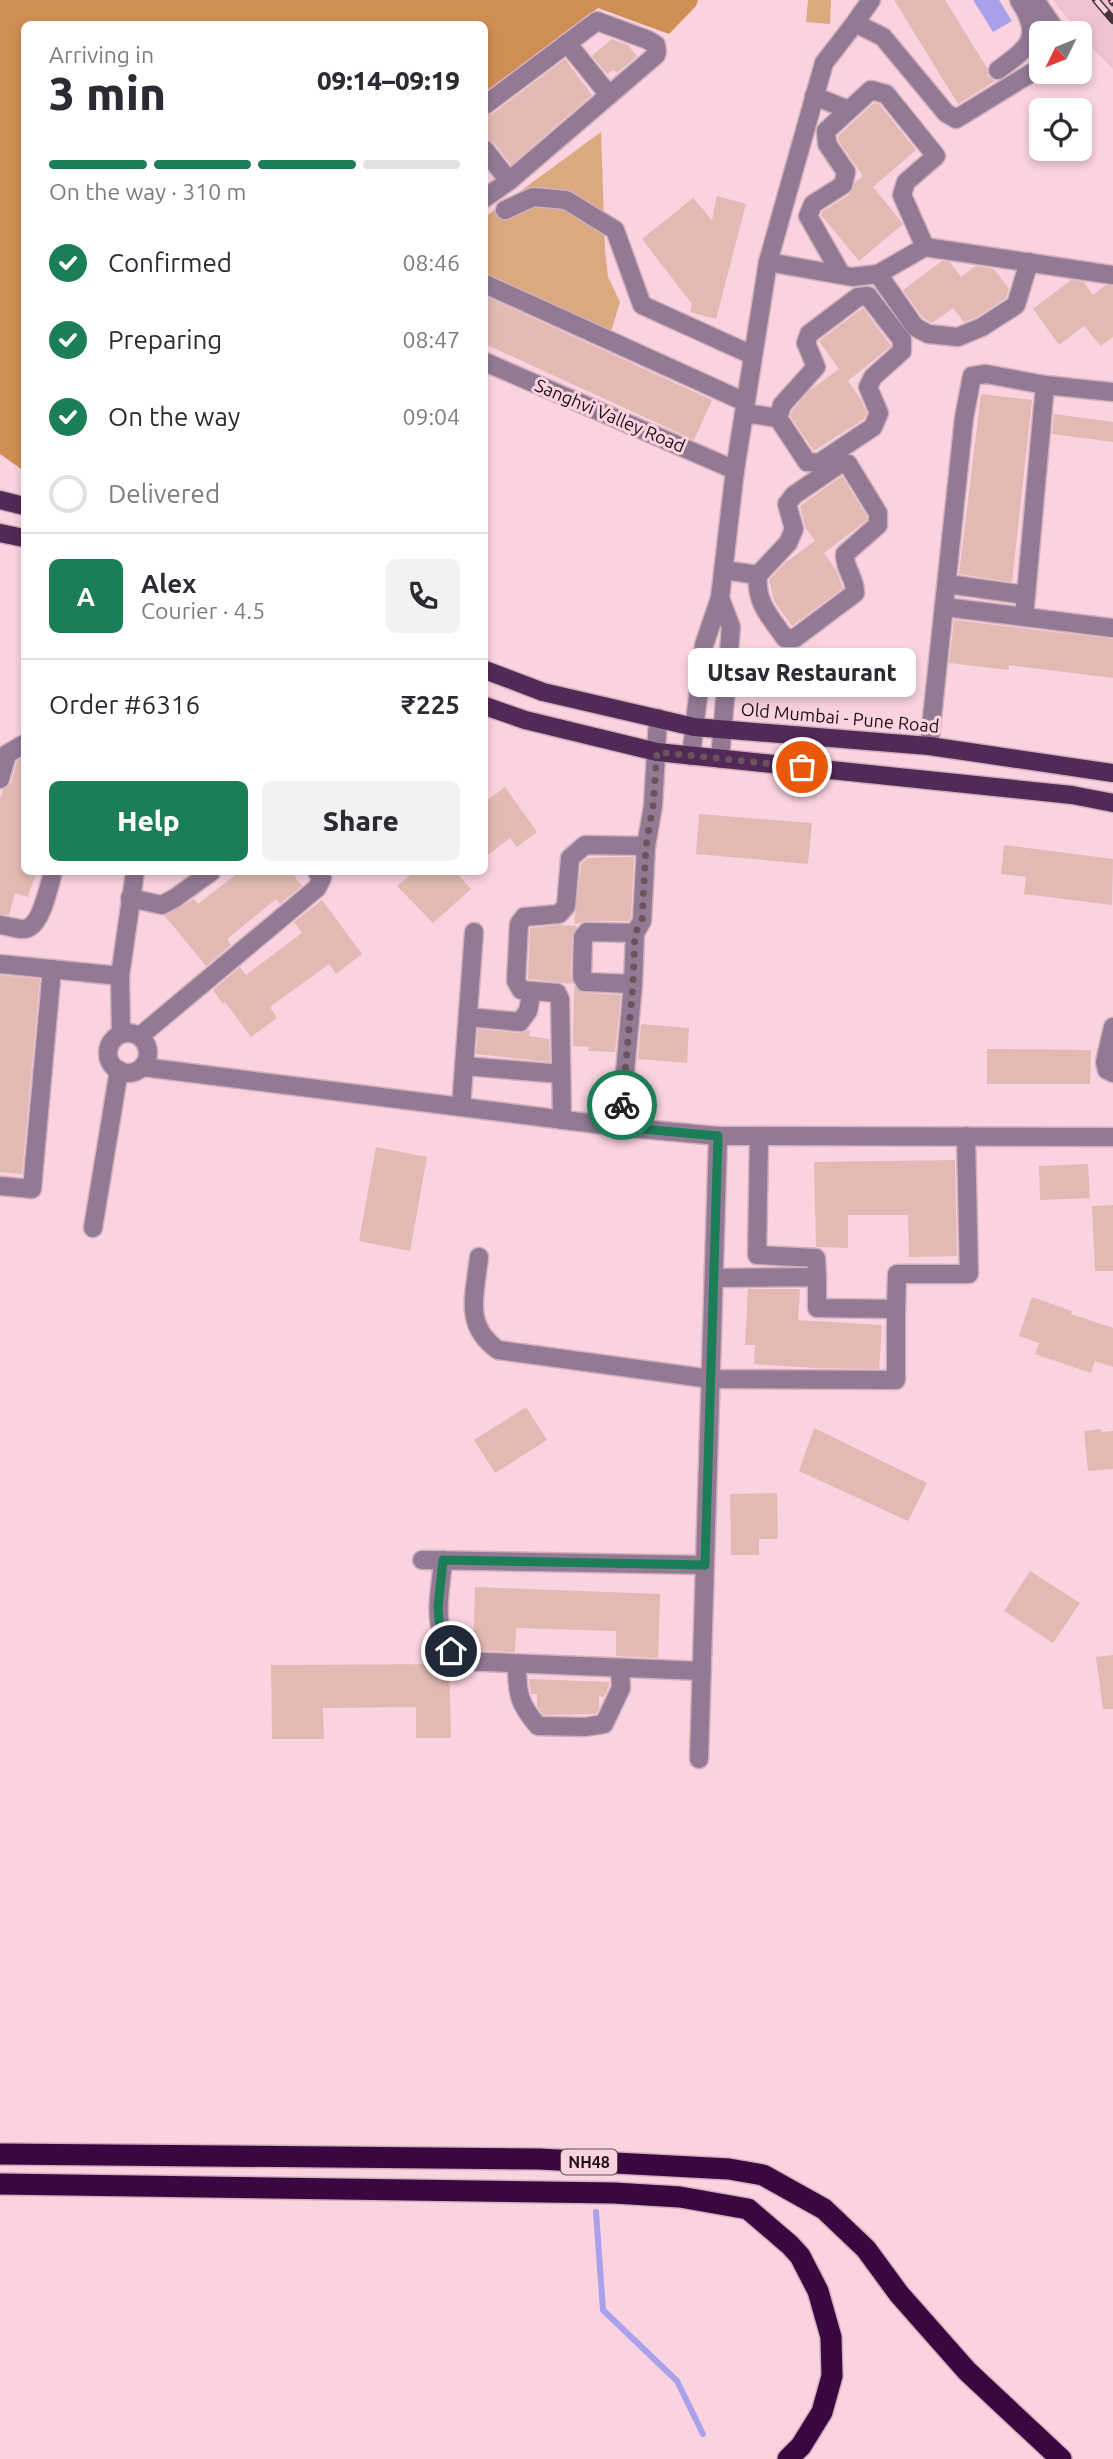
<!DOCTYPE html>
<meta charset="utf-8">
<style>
:root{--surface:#fff;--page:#f2f2f3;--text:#2b2b33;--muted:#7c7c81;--line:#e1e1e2;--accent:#1c7e56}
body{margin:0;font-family:Ubuntu,sans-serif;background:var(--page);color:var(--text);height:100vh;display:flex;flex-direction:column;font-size:26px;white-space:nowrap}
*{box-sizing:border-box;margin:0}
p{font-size:23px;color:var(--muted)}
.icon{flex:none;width:38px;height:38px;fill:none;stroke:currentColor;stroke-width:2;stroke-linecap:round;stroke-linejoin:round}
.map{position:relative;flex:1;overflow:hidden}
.panel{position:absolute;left:21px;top:21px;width:467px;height:854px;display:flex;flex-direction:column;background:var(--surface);border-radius:10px;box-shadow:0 4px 10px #0003}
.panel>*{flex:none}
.needle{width:46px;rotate:227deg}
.buttons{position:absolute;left:1029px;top:21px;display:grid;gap:14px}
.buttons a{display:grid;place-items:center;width:63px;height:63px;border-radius:10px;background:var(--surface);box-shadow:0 4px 10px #0003;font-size:35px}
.pin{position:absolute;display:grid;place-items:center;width:60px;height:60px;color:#fff;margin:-30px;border:4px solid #fff;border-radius:50%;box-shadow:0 2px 7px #0007}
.courier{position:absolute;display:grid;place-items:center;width:70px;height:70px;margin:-35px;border:5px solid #1c7e56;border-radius:50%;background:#fff;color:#222;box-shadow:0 2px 9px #0007}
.bubble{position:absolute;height:49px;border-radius:10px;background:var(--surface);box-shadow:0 4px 10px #0003;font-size:23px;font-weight:800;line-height:49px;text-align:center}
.overview em{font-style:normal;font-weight:800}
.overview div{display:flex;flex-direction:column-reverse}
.overview{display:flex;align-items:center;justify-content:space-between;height:119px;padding:0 28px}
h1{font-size:46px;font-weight:800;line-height:52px}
.bar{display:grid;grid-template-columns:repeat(4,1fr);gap:10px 7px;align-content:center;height:84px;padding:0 28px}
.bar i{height:9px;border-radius:5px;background:var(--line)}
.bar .active{background:var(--accent)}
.bar p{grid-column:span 4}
.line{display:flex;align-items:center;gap:18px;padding:0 28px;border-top:2px solid var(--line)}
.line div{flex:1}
.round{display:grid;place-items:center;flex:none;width:74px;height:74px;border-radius:10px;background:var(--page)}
ol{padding:0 28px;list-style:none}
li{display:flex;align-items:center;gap:21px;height:77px}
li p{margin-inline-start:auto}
li .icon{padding:7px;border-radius:50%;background:var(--accent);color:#fff;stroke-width:4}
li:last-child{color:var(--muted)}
li i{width:38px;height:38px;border:4px solid var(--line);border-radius:50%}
.primary-button{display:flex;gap:14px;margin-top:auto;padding:14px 28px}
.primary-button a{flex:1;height:80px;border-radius:10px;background:var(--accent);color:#fff;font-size:28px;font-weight:800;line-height:80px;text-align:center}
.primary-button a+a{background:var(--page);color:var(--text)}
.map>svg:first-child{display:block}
.built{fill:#f0c1d1}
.green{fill:#daa97f}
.forest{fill:#cf8e54}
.water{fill:#aaa1ed}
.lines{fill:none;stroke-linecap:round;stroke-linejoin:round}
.stream{stroke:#aaa1ed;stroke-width:6}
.building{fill:#e2bab3}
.minor-casing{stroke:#d2afbb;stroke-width:21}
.major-casing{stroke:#d2afbb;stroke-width:21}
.highway-casing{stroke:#d2afbb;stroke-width:24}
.minor{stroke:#927a95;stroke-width:18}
.major{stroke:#522957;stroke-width:18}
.highway{stroke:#3a0741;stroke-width:21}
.rail-casing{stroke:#47353b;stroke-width:8}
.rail{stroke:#fad2e0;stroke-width:5;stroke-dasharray:16;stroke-linecap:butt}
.done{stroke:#6b555c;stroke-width:7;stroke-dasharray:0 12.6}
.route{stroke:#1c7e56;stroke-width:9}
.labels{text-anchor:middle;stroke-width:6;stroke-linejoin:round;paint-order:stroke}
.shield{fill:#fad2e0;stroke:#604b52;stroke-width:2}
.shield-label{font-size:16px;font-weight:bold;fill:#1e1115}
.street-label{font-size:18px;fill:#1e1115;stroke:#fad2e0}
</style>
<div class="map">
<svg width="1113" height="2459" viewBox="0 0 1113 2459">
<rect width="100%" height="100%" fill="#fad2e0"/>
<path class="built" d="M1053 0H1113V69L1087 43Z"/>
<g class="green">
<path d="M808 0H831L830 24 806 22Z"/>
<path d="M601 132 605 251 608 277 620 302 611 332 485 275V217Z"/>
</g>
<path class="forest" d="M0 0H698L696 6 669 34 598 8 485 92V24H24V471L0 454Z"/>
<path class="water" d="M973 0H999L1012 21 993 32Z"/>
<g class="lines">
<path class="stream" d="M596 2212 603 2310 677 2381 703 2434"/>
</g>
<g class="building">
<path d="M894 0H945L987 68 988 76 995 81 958 104Z"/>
<path d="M612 39 628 45 637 56 617 73 614 70 607 74 592 56Z"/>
<path d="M565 59 592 95 511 165 494 143 485 139V116L492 114Z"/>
<path d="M874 103 879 104 916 150 873 187 903 224 859 261 821 215 822 212 849 195 855 182 863 176 838 140V136Z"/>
<path d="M717 196 746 204 716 319 690 312 692 304 642 239 693 198 712 220Z"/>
<path d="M942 261 950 262 961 277 976 266 994 269 1009 289 1006 298 977 317 964 322 953 308 932 323 923 318 903 290Z"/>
<path d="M1071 280 1084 282 1093 295 1106 285 1113 286V337L1101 346 1084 326 1059 345 1033 309Z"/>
<path d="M485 296 712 400 694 440 485 344Z"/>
<path d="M863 308 891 346 848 381 860 398 867 413 864 419 814 451 790 416 792 411 810 390 839 369 819 341Z"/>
<path d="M981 394 1032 400 1012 582 959 574Z"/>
<path d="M1054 414 1113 422V442L1052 434Z"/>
<path d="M842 476 867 516V520L824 553 836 570 843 588 792 626 774 601 769 580 786 562 815 541 805 527 800 506Z"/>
<path d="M954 620 1113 639V678L1009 665V670L949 663Z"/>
<path d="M24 757V872H36L28 897 15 893 9 915 0 914V799L3 790 11 783 17 761Z"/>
<path d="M505 787 537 832 517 847 510 838 485 857V802Z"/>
<path d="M699 814 812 823 808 864 696 854Z"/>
<path d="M1004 845 1113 859 1112 905 1024 894 1026 877 1001 874Z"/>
<path d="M615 857H634L631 918 629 921H587L574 924 581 864 588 858Z"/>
<path d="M239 872H291L302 886 280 904 276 899 227 939 231 945 206 966 165 916 194 899 198 904Z"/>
<path d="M414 872H456L471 889 433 923 397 886Z"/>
<path d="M322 900 362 954 336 974 329 964 270 1007 277 1018 251 1037 225 1002 223 1004 213 990 240 967 246 975 302 933 294 922Z"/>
<path d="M560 925 577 926 572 937 571 977 573 984 528 979 530 928Z"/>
<path d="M0 975 40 979 22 1174 0 1172Z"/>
<path d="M574 986 584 993 621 995 615 1052 588 1051 589 1047 573 1046Z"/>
<path d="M641 1024 689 1028 687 1063 638 1059Z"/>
<path d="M478 1029 519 1033 530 1030 529 1036 549 1039 550 1062 476 1054Z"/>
<path d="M987 1049 1091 1050 1090 1084H987Z"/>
<path d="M376 1147 427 1157 410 1251 359 1241Z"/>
<path d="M955 1160 957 1256 909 1257 908 1215H848V1248L816 1247 814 1162Z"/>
<path d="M1088 1164 1090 1198 1040 1200 1039 1166Z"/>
<path d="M1113 1205V1271H1095L1092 1206Z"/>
<path d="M748 1289H800L798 1320 882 1325 879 1369 815 1368 754 1364 755 1345H745Z"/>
<path d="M1032 1297 1072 1311 1071 1314 1113 1328V1367L1095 1361 1091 1373 1035 1354 1039 1343 1019 1336Z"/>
<path d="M526 1407 547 1440 495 1473 474 1440Z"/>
<path d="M814 1428 927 1483 908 1521 799 1471Z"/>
<path d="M1101 1429V1432L1113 1431V1469L1088 1471 1084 1431Z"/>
<path d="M777 1493 778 1539H759V1555H731L730 1494Z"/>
<path d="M1030 1571 1080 1603 1053 1643 1004 1611Z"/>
<path d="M475 1587 660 1594 658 1658 616 1656V1631L516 1628 515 1652 473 1650Z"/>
<path d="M1113 1655V1709H1103L1096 1657Z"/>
<path d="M449 1664 451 1738H416V1707L323 1708 324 1739H272L271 1665Z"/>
<path d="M529 1679 609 1682V1686L604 1697 599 1696V1708L596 1714 543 1715 537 1706V1694H531Z"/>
</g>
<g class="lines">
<defs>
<g id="minor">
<path d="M1035 0 1055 29V33"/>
<path d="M855 23 871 0"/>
<path d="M567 43 609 95"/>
<path d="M998 70C1030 47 1043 37 1019 0"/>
<path d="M814 96 849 110"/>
<path d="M485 105 597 21 648 40 656 45 657 51 656 55 509 181"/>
<path d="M485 150 509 181 485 198"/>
<path d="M505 210 533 197 566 200 615 230 642 305 752 355"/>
<path d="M768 262 852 277 878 274 925 247 1113 275"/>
<path d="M841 274 808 216 813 204 843 185 846 172 827 144 826 131 871 90 886 94 936 156 906 182 902 195 925 247"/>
<path d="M878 274 915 327 928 334 958 337 982 327 1016 305 1029 262"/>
<path d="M485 284 745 402"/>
<path d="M485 362 735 470"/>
<path d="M744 413 778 418 782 405 816 367 806 343 809 334 858 297 868 296 902 340V351L873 377 868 387 879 413 873 427 819 463 807 462 778 418"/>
<path d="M724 570 758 575 788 543 794 529 787 504 794 495 841 463 848 464 878 513V525L845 554C844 569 856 579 855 593L795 638H785C770 617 755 602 758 575"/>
<path d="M947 584 1026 595"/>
<path d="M720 598 735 470 768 262 824 63 855 23 883 37 946 113 956 119 1041 67"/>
<path d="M945 607 1113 628"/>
<path d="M1024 617 1045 385"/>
<path d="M929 746 964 418 972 376 986 374 1045 385 1113 392"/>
<path d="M691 756 704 645 720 598 731 627 720 759"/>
<path d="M0 779 7 754 24 744"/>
<path d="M130 898 162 905 175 898 211 872"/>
<path d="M0 925C9 926 20 931 28 928 42 922 49 886 53 872"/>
<path d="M0 964 120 976"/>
<path d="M633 984 585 982 582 977 583 937 587 932 635 933"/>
<path d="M468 1017 520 1022 528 1011 532 991"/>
<path d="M1113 1027 1105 1062 1107 1070 1113 1073"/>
<circle cx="128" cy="1053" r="20"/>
<path d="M121 1034 120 976 135 872"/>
<path d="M140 1036 317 888 322 878 317 872"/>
<path d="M464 1066 561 1074"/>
<path d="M143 1067 620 1127 718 1136 1113 1137"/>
<path d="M461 1107 474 932"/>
<path d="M562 1120 560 999 557 993 521 990 516 981 519 924 524 917 559 914 566 906 570 858 585 845 646 846"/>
<path d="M620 1127 633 984 635 933 642 921 646 846 653 806 658 718"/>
<path d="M759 1136 757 1255 816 1258 817 1277"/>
<path d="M0 1186 32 1189 52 969"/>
<path d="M93 1228 119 1070"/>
<path d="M479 1257C475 1295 463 1325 498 1350L711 1379 896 1380V1309L817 1308V1277L714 1278"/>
<path d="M896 1309 897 1274H969L966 1136"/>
<path d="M422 1560 705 1565"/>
<path d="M443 1560C440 1601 428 1630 462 1661L702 1671"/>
<path d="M517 1665C517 1694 519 1704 538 1726L585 1727 604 1724 621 1688 620 1668"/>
<path d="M699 1759 718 1136"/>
</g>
<g id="major">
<path d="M0 500 24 506"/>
<path d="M0 533 24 538"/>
<path d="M485 670 543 692 694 727 929 746 1113 773"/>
<path d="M485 706 525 720 657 752 1072 795 1113 803"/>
</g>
<g id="highway">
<path d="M0 2154 539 2159 729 2169 763 2175 824 2209 866 2249 899 2294 967 2371 1061 2459"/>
<path d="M0 2184 614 2193 680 2197 748 2209 790 2245 800 2256 818 2291 831 2337 832 2376 822 2412 801 2446 788 2459"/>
</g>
</defs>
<use href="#minor" class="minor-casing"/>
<use href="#major" class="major-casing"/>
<use href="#highway" class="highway-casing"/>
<use href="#minor" class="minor"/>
<use href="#major" class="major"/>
<use href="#highway" class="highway"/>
<defs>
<g id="rail">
<path d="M1096 0 1113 20"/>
<path d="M1112 0 1113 2"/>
</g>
</defs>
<use href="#rail" class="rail-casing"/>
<use href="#rail" class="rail"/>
</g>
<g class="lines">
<path class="done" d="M622 1105 633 984 635 933 642 921 646 846 653 806 657 752 802 767"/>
<path class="route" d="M451 1651 440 1632 438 1607 443 1560 705 1565 718 1136 620 1127 622 1105"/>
</g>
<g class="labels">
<rect class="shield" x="561" y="2149.5" width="56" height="25" rx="5"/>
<g class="shield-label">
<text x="589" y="2168">NH48</text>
</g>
<g class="street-label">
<text transform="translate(610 416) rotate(23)" y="6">Sanghvi Valley Road</text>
<text transform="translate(840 718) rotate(5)" y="6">Old Mumbai - Pune Road</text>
</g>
</g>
</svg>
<div class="buttons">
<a><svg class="needle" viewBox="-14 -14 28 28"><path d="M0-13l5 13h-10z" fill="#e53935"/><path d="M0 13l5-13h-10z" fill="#7c7c81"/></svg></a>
<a><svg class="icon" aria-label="locate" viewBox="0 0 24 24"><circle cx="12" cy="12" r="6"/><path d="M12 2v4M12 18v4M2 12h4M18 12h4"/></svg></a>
</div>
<div class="pin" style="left:802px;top:767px;background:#ea580c"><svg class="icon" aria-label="bag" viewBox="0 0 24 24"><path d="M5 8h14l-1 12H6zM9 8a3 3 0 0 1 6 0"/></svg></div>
<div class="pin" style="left:451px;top:1651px;background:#1f2937"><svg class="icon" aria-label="home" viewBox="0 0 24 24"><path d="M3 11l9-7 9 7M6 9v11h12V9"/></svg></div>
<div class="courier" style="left:622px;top:1105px"><svg class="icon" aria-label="bike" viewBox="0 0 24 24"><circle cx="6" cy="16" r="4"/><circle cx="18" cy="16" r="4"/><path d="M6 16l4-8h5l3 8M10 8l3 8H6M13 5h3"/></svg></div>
<div class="bubble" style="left:688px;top:648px;width:228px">Utsav Restaurant</div>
<section class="panel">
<div class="overview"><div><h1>3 min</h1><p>Arriving in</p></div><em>09:14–09:19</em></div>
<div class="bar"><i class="active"></i><i class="active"></i><i class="active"></i><i></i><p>On the way · 310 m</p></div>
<ol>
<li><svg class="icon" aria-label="check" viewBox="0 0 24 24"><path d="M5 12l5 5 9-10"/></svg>Confirmed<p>08:46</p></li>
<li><svg class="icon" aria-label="check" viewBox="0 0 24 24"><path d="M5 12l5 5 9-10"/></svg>Preparing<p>08:47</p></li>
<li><svg class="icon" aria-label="check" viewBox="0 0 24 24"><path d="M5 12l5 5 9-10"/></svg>On the way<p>09:04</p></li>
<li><i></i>Delivered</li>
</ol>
<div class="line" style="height:126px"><b class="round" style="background:var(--accent);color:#fff">A</b><div><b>Alex</b><p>Courier · 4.5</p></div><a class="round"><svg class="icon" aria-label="phone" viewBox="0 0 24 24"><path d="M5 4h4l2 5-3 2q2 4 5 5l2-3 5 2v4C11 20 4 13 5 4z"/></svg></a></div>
<div class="line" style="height:91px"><div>Order #6316</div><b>₹225</b></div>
<div class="primary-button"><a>Help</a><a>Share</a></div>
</section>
</div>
